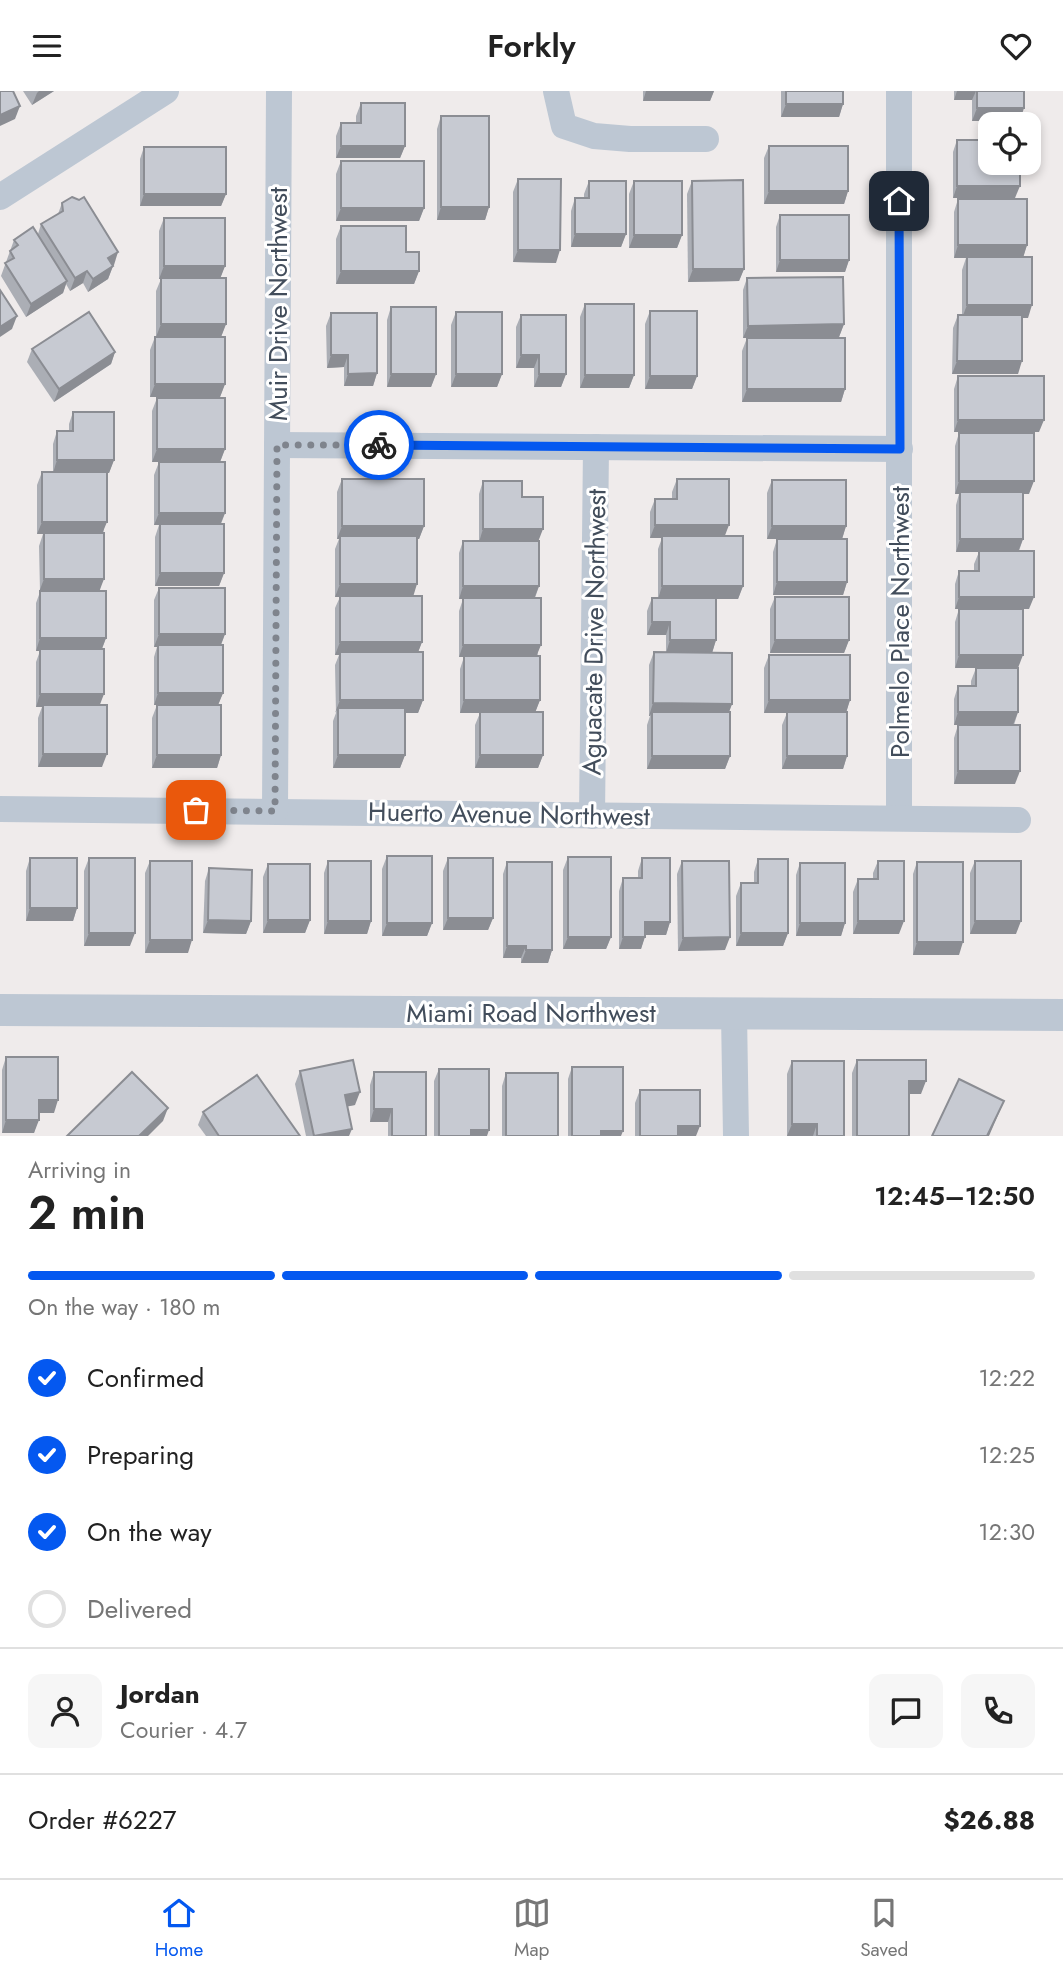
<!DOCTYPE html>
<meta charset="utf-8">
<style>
:root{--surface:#fff;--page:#f6f6f6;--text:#222;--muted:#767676;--line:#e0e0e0;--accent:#0458f0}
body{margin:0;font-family:Jost,sans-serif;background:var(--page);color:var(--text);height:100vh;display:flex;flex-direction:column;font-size:26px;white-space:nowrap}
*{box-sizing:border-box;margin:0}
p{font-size:23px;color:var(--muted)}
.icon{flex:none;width:38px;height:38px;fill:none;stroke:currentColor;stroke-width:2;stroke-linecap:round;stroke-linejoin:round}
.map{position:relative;height:1045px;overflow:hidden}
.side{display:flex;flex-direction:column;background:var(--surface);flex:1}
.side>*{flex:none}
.tools{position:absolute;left:978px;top:21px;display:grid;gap:14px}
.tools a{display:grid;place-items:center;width:63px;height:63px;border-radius:14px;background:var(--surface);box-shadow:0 4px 10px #0003;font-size:35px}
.pin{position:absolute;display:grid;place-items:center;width:60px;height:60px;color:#fff;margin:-30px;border-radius:14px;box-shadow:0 4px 10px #0006}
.courier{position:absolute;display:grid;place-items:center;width:70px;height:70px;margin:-35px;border:5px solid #0458f0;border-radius:50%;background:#fff;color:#222;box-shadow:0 2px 9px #0007}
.headline em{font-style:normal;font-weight:600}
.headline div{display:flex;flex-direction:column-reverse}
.headline{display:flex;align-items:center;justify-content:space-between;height:119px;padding:0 28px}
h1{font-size:46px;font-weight:600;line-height:52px}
.bar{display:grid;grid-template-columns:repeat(4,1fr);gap:10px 7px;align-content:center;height:84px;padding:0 28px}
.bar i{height:9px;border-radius:5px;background:var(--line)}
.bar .selected{background:var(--accent)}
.bar p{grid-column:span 4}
.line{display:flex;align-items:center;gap:18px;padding:0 28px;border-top:2px solid var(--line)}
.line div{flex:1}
.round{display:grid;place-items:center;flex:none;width:74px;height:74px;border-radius:14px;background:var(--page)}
ol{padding:0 28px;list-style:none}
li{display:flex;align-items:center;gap:21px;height:77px}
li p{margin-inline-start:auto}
li .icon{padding:7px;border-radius:50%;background:var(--accent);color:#fff;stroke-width:4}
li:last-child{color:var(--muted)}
li i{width:38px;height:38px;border:4px solid var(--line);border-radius:50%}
header{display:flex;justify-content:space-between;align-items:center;height:91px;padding:0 28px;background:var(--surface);font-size:32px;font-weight:600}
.tab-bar{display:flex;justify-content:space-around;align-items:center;height:98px;border-top:2px solid var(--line);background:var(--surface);font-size:19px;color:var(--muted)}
.tab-bar a{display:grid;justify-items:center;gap:4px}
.tab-bar .selected{color:var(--accent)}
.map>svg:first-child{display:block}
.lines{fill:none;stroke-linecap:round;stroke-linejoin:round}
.minor{stroke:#bdc7d3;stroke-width:26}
.tertiary{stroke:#bdc7d3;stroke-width:32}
.wall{fill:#abaeb5}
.shaded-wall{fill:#8b8d93}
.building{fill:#c7cad2;stroke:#8b8d93;stroke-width:2}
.done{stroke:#7f848d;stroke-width:7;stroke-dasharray:0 12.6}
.route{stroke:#0458f0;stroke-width:9}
.labels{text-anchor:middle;stroke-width:6;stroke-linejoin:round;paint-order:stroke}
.street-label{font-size:26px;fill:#424d5b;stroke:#fff}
</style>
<header><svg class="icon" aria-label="menu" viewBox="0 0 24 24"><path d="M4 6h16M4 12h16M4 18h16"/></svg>Forkly<svg class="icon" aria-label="heart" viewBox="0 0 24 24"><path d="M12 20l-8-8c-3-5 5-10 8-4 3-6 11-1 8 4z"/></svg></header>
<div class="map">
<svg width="1063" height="1045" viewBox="0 0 1063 1045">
<rect width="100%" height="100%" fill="#efebeb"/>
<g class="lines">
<g class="minor">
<path d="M556 0 564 35 594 45 630 48H706"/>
<path d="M899 0V727"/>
<path d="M0 106 166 0"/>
<path d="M277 354 900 358"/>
<path d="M0 718 1018 729"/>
<path d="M275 720 279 0"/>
<path d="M592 725 596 356"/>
<path d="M734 923 736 1045"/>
</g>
<path class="tertiary" d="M0 919 1063 924"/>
</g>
<g class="wall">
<path d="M23 0H54L32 14Z"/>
<path d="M643 0H714L710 10H643Z"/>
<path d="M781 0H843V13L839 26H781Z"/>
<path d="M954 0H1024L1020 30H972V9H954Z"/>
<path d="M361 12 405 55 400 67H336V45L341 32H356V25Z"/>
<path d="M441 25 489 116 485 129H437V38Z"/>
<path d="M957 49 1015 107H953V61Z"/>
<path d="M769 55 848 100 844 113H764V67Z"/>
<path d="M144 56 226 103 221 115H140V68Z"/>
<path d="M341 70 424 117 419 130H336V83Z"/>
<path d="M518 88 556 172 513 171V101Z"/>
<path d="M589 90 626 143 621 156H571V120L575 107H584V103Z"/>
<path d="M634 90 682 144 677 157H629V103Z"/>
<path d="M692 90 744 178 739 190 688 191 687 103Z"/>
<path d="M958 108 1027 154 1023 166 1028 227H1022L1018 283H952L953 237 958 224H962V179L966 167H954V121Z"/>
<path d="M62 112 114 174 113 175 108 188 88 201 83 192 70 200 66 193 63 202 26 226 1 185 14 149 38 143 41 133 58 123Z"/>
<path d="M780 124 849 169 845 181H776V136Z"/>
<path d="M164 127 225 175 220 187 226 233 221 246H156V200L161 188H159V140Z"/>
<path d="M341 135 406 161 419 180 414 193H336V148Z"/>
<path d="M747 187 844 233 839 246 743 247V199Z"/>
<path d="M585 213 634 284 629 297H580V226Z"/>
<path d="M391 216 436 283 431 296H387V229Z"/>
<path d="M650 220 697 285 692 298H645V233Z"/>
<path d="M456 221 502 283 497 296H451V234Z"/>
<path d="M331 222 377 282 373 295H344V276L327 277 326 235Z"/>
<path d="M521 224 566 283 561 296H534V277H516V236Z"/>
<path d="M155 246 225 293 220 306H150V259Z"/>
<path d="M747 247 845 298 841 311H742V260Z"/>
<path d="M32 258 115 261 111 273 54 311 27 271Z"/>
<path d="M958 285 1039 341H954V298Z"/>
<path d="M157 307 225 358 220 371H152V320Z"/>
<path d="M73 321 114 369 109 382H107L100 500 106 547 102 558 100 614 102 676H38V627L42 616H36V571L40 560H36V512L40 501 39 455 43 443H37V394L42 381H53V353L57 340H69V333Z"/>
<path d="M959 342 1029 403H1023V448L1019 460 1029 518H955V493L959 480H974V473L979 461H956V414L959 403H955V355Z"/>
<path d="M159 371 225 422 221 433 224 482 219 495H155V446L159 434H154V384Z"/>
<path d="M342 388 424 435 419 448H417L413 505 422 551 418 561 423 609 418 622H405V664L400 677H333V630L336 622 335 574 339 564H335V517L340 506H335V458L339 448H337V401Z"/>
<path d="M677 388 725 445 743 495 738 508H716V549L712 562 732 613 729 621 730 665 725 678H647V634L650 625H649V574L654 561H666V544H647V520L652 507H658V458L662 447H650V421L655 408H672V401Z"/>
<path d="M772 389 846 435 842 448H767V402Z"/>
<path d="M483 390 522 406 539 450V495L535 507 540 609 535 621 543 664 538 677H475V634L480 622H460V578L464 566H459V520L463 508H459V462L463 450H479V403Z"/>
<path d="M777 448 847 491 843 504H773V461Z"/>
<path d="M159 497 225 543 221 554 223 602 218 614H154V566L157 556H154V509Z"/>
<path d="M775 506 849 549 844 562H770V518Z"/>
<path d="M959 518H1023L955 577V531Z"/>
<path d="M769 564 850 609 846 621 847 665 843 678H782V634L787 622H764V577Z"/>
<path d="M976 577 1018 621 1014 634 1015 693H954V647L958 634H954V608L958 595H971V590Z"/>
<path d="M157 614 221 664 217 677H152V627Z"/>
<path d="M387 765 432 832 427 845H382V778Z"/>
<path d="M568 766 611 846 606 858H563V779Z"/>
<path d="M30 767 77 817 73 830H26V780Z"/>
<path d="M89 767 130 855H84V780Z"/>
<path d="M448 767 493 827 488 839H443V780Z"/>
<path d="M642 767 670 831 666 844H645L641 858H619V800L623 787H638V780Z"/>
<path d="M758 768 788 842 783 855H736V805L741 792H754V781Z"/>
<path d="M150 770 188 862H145V782Z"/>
<path d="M328 770 371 830 367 843H324V782Z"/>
<path d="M682 770 725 859 678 860 677 783Z"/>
<path d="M878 770 899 843H853V801L858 788H873V782Z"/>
<path d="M975 770 1016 843H970V782Z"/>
<path d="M507 771 552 859 548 872H521V867H503V783Z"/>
<path d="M917 771 959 864H913V783Z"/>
<path d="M800 772 845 832 841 845H796V784Z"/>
<path d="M268 773 310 829 305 842H263V786Z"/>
<path d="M209 777 251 830 246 843 203 842 205 790Z"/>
<path d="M6 966 54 1022H39L34 1042H2V979Z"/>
<path d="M857 969 921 1003H909V1045H852V982Z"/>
<path d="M792 970 844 1045H787V983Z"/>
<path d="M572 976 621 1045H568V988Z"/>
<path d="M439 978 487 1045H434V990Z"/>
<path d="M300 980 355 1014 347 1015 349 1045H306L295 993Z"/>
<path d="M374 981 426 1045H388V1031H370V994Z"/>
<path d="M506 982 558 1045H502V995Z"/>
<path d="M640 999 696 1045H635V1012Z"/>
<path d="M203 1021 300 1045H206L198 1034Z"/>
</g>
<g class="shaded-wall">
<path d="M39 0H54L32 14 37 2Z"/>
<path d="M646 0H714L710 10H643Z"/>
<path d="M957 0H976L972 9H954Z"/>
<path d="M786 13H843L839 26H781Z"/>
<path d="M20 15 15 28 0 35V24Z"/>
<path d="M977 17H1024L1020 30H972Z"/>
<path d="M341 55H405L400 67H336Z"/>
<path d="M957 95H1020L1015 107H953Z"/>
<path d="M769 100H848L844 113H764Z"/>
<path d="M144 103H226L221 115H140Z"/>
<path d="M441 116H489L485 129H437Z"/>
<path d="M341 117H424L419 130H336Z"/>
<path d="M575 143H626L621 156H571Z"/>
<path d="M634 144H682L677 157H629Z"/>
<path d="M958 154H1027L1023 167H954Z"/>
<path d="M518 159H560L556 172 513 171Z"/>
<path d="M118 161 114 174 103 180 108 167Z"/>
<path d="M780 169H849L845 181H776Z"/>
<path d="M113 175 108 188 88 201 93 188Z"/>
<path d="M164 175H225L220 188H159Z"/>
<path d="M693 178H744L739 190 688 191Z"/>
<path d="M87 180 83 192 70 200 75 187Z"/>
<path d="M341 180H419L414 193H336Z"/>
<path d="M67 190 63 202 26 226 31 213Z"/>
<path d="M967 214H1032L1028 227H962Z"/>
<path d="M17 225 12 238 0 246V236Z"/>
<path d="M161 233H226L221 246H156Z"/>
<path d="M844 233 839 246 743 247 748 235Z"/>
<path d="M115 261 111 273 54 311 59 298Z"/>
<path d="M331 264H348L344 276 327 277Z"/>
<path d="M521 264H539L534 277H516Z"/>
<path d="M957 270H1022L1018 283H952Z"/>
<path d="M377 282 373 295H344L348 283Z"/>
<path d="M391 283H436L431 296H387Z"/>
<path d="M456 283H502L497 296H451Z"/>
<path d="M539 283H566L561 296H534Z"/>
<path d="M585 284H634L629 297H580Z"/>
<path d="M650 285H697L692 298H645Z"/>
<path d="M155 293H225L220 306H150Z"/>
<path d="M747 298H845L841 311H742Z"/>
<path d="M958 329H1044L1039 341H954Z"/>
<path d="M157 358H225L220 371H152Z"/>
<path d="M57 369H114L109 382H53Z"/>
<path d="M959 390H1034L1029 403H960V401L959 403H955Z"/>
<path d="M159 422H225L220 434H154Z"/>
<path d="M42 431H107L102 443H37Z"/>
<path d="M655 434H729L724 447H650Z"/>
<path d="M342 435H424L419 448H340V445L339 448H337Z"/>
<path d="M772 435H846L842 448H767Z"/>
<path d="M483 438H543L538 451H479Z"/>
<path d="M960 448H1023L1018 461H956Z"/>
<path d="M160 482H224L219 495H155Z"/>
<path d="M44 488H104L99 501H39Z"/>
<path d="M777 491H847L843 504H773Z"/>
<path d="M340 493H417L413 506H335Z"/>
<path d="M463 495H539L534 508H459Z"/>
<path d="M662 495H743L738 508H658Z"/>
<path d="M959 506H1034L1029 518H955Z"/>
<path d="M652 531H670L666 544H647Z"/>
<path d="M159 543H225L220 556 158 554 157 556H154Z"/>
<path d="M40 547H106L101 560 40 558V560H36Z"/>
<path d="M670 549H716L712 562H666Z"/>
<path d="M775 549H849L844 562H770Z"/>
<path d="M340 551H422L417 564 340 561 339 564H335Z"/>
<path d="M463 554H541L536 566H459Z"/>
<path d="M959 564H1023L1018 577H955Z"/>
<path d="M158 602H223L218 614H154Z"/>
<path d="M40 603H104L99 616H36Z"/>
<path d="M340 609H423L418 622H338V617L335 622Z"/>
<path d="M464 609H540L535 622H460Z"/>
<path d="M769 609H850L846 622H764Z"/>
<path d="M653 612 732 613 727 626 652 621 650 625H649Z"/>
<path d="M958 621H1018L1013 634H954Z"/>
<path d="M43 663H107L102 676H38Z"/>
<path d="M157 664H221L217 677H152Z"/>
<path d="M338 664H405L400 677H333Z"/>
<path d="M480 664H543L538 677H475Z"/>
<path d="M652 665H730L725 678H647Z"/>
<path d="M787 665H847L843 678H782Z"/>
<path d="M958 680H1020L1015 693H954Z"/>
<path d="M30 817H77L73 830H26Z"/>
<path d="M448 827H493L488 839H443Z"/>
<path d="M208 829 251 830 246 843 203 842Z"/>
<path d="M268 829H310L305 842H263Z"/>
<path d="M328 830H371L367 843H324Z"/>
<path d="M858 830H904L899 843H853Z"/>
<path d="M975 830H1021L1016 843H970Z"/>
<path d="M645 831H670L666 844H641Z"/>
<path d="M387 832H432L427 845H382Z"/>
<path d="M800 832H845L841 845H796Z"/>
<path d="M89 842H135L130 855H84Z"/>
<path d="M741 842H788L783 855H736Z"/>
<path d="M568 846H611L606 858H563Z"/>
<path d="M623 846H645L641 858H619Z"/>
<path d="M730 846 725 859 678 860 683 847Z"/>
<path d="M150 849H192L188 862H145Z"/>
<path d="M917 851H963L959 864H913Z"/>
<path d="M507 855H526L521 867H503Z"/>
<path d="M526 859H552L548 872H521Z"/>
<path d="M909 990H926L921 1003H905Z"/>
<path d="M360 1001 355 1014 340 1017 345 1004Z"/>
<path d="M39 1009H58L54 1022H34Z"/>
<path d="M1004 1010 989 1045H987Z"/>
<path d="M168 1017 163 1030 148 1045H139Z"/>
<path d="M374 1018H392L388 1031H370Z"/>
<path d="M6 1029H39L34 1042H2Z"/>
<path d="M792 1033H817L813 1045H787Z"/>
<path d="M678 1035H700L696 1045H674Z"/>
<path d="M352 1038 349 1045H318Z"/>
<path d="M471 1039H489L487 1045H469Z"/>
<path d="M601 1040H623L621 1045H600Z"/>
</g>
<g class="building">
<path d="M0 0H13L20 15 0 24Z"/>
<rect x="786" y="0" width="57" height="13"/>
<rect x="977" y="0" width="47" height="17"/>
<path d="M361 12H405V55H341V32H361Z"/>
<rect x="441" y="25" width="48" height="91"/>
<path d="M957 49H990V72H1020V95H957Z"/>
<rect x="769" y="55" width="79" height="45"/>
<rect x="144" y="56" width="82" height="47"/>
<rect x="341" y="70" width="83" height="47"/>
<path d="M518 88H561L560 159H518Z"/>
<path d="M743 89 744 178H693L692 90Z"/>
<path d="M589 90H626V143H575V107H589Z"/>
<rect x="634" y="90" width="48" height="54"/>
<path d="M72 106 79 109 84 106 118 161 108 167 113 175 93 188 87 180 75 187 41 133 63 120 62 112Z"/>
<rect x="958" y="108" width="69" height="46"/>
<rect x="780" y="124" width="69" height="45"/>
<rect x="164" y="127" width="61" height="48"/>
<path d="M341 135H406V161H419V180H341Z"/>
<path d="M33 136 67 190 31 213 5 172 14 167 10 160 18 154 14 149Z"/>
<rect x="967" y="166" width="65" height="48"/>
<path d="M843 186 844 233 748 235 747 187Z"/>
<rect x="161" y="187" width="65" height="46"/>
<path d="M0 199 17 225 0 236Z"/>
<rect x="585" y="213" width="49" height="71"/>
<rect x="391" y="216" width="45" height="67"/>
<rect x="650" y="220" width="47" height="65"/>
<path d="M89 221 115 261 59 298 32 258Z"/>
<rect x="456" y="221" width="46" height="62"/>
<path d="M331 222H377V282L348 283V264H331Z"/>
<path d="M521 224H566V283H539V264H521Z"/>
<path d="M958 224H1022V270H957Z"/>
<rect x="155" y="246" width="70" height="47"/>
<rect x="747" y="247" width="98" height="51"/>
<rect x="958" y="285" width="86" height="44"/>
<rect x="157" y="307" width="68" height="51"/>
<path d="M73 321H114V369H57V340H73Z"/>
<rect x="959" y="342" width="75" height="48"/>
<rect x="159" y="371" width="66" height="51"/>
<rect x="42" y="381" width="65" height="50"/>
<rect x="342" y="388" width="82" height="47"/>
<path d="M677 388H729V434H655V408H677Z"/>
<rect x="772" y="389" width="74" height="46"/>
<path d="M483 390H522V406H543V438H483Z"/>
<rect x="960" y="401" width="63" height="47"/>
<rect x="160" y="433" width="64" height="49"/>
<rect x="44" y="442" width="60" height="46"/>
<rect x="340" y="445" width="77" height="48"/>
<rect x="662" y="445" width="81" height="50"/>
<rect x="777" y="448" width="70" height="43"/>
<rect x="463" y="450" width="76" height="45"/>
<path d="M979 460H1034V506H959V480H979Z"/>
<rect x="159" y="497" width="66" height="46"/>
<rect x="40" y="500" width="66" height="47"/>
<rect x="340" y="505" width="82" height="46"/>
<rect x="775" y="506" width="74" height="43"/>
<rect x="463" y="507" width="78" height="47"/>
<path d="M652 507H716V549H670V531H652Z"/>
<rect x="959" y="518" width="64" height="46"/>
<rect x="158" y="554" width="65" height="48"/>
<rect x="40" y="558" width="64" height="45"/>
<rect x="340" y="561" width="83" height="48"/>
<path d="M654 561 732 562V613L653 612Z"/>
<rect x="769" y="564" width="81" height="45"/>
<rect x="464" y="565" width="76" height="44"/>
<path d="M976 577H1018V621H958V595H976Z"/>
<rect x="43" y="614" width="64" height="49"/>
<rect x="157" y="614" width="64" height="50"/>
<rect x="338" y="617" width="67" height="47"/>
<rect x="480" y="621" width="63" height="43"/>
<rect x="652" y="621" width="78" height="44"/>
<rect x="787" y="621" width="60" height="44"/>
<rect x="958" y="634" width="62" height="46"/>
<rect x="387" y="765" width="45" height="67"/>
<rect x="568" y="766" width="43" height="80"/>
<rect x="30" y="767" width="47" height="50"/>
<rect x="89" y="767" width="46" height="75"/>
<rect x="448" y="767" width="45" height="60"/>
<path d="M642 767H670V831H645V846H623V787H642Z"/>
<path d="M758 768H788V842H741V792H758Z"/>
<rect x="150" y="770" width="42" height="79"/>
<rect x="328" y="770" width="43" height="60"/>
<path d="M682 770H729L730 846 683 847Z"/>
<path d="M878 770H904V830H858V788H878Z"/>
<rect x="975" y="770" width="46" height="60"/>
<path d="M507 771H552V859H526V855H507Z"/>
<rect x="917" y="771" width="46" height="80"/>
<rect x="800" y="772" width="45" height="60"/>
<rect x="268" y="773" width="42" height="56"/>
<path d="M209 777 252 779 251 830 208 829Z"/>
<path d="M6 966H58V1009H39V1029H6Z"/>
<path d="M353 969 360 1001 345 1004 352 1038 314 1045 300 980Z"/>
<path d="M857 969H926V990H909V1045H857Z"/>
<path d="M792 970H844V1045H817V1033H792Z"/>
<path d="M572 976H623V1040H601V1045H572Z"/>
<path d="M439 978H489V1039H471V1045H439Z"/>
<path d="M132 981 168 1017 139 1045H67Z"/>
<path d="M374 981H426V1045H392V1018H374Z"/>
<rect x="506" y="982" width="52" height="63"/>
<path d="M257 984 300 1045H219L203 1021Z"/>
<path d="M959 988 1004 1010 987 1045H932Z"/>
<path d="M640 999H700V1035H678V1045H640Z"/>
</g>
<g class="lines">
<path class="done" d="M196 719 275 720 277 354H379"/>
<path class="route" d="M379 354 900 358 899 110"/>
</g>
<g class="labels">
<g class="street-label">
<text transform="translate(278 213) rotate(-90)" y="9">Muir Drive Northwest</text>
<text transform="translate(900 531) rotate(-90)" y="9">Polmelo Place Northwest</text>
<text transform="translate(594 541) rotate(-89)" y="9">Aguacate Drive Northwest</text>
<text transform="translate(509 723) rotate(1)" y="9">Huerto Avenue Northwest</text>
<text x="531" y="931">Miami Road Northwest</text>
</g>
</g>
</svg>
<div class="tools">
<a><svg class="icon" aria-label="locate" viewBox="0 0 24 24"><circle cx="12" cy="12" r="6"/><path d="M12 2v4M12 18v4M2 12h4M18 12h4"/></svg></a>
</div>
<div class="pin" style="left:196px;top:719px;background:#ea580c"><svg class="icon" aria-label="bag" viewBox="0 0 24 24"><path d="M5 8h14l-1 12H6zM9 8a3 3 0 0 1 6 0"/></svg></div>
<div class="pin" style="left:899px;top:110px;background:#1f2937"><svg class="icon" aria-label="home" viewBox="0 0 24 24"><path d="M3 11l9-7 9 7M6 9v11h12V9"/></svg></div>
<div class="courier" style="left:379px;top:354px"><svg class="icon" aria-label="bike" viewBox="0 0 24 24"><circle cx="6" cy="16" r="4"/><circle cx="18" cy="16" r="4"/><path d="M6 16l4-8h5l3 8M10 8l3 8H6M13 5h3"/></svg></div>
</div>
<section class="side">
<div class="headline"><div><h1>2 min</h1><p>Arriving in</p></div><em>12:45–12:50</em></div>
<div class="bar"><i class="selected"></i><i class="selected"></i><i class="selected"></i><i></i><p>On the way · 180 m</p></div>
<ol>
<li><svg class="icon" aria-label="check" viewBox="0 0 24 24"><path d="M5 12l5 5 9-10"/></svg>Confirmed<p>12:22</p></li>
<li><svg class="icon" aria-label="check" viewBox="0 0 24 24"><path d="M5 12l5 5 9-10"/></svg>Preparing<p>12:25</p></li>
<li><svg class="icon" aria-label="check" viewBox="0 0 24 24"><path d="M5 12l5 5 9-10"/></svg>On the way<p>12:30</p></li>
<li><i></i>Delivered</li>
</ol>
<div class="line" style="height:126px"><a class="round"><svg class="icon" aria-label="person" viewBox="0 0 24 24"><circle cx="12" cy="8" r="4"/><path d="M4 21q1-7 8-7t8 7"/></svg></a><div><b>Jordan</b><p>Courier · 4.7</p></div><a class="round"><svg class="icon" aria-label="chat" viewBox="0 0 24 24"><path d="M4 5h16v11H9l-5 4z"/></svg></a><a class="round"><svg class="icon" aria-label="phone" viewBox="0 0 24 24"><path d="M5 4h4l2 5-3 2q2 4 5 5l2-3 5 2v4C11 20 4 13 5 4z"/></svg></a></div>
<div class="line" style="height:91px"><div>Order #6227</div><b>$26.88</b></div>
</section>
<nav class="tab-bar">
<a class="selected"><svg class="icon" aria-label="home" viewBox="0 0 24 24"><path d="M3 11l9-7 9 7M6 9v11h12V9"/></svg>Home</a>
<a><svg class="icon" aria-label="map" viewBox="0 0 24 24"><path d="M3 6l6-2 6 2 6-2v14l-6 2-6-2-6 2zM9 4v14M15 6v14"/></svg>Map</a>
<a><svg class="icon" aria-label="saved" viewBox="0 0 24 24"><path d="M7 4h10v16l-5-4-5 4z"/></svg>Saved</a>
</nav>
